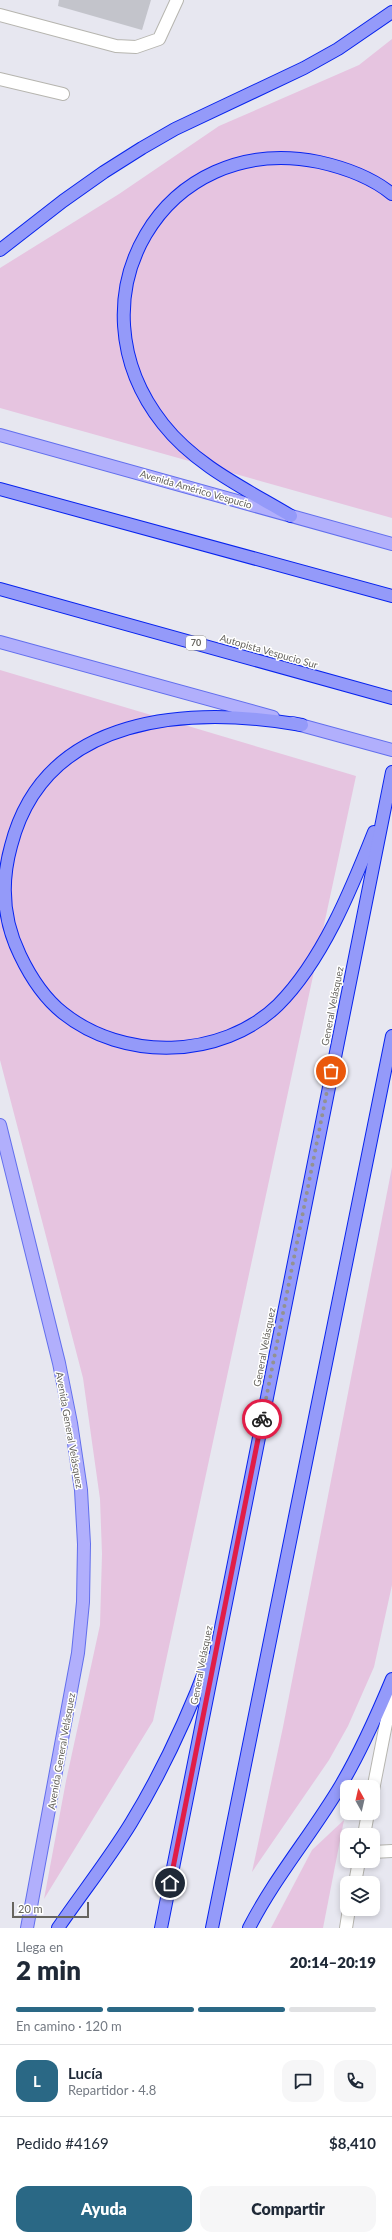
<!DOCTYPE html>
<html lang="es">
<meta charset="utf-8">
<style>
:root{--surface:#fff;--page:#f6f6f7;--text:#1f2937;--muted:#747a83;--line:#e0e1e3;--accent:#2a6885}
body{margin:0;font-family:Lato,sans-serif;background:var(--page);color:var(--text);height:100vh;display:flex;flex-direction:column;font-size:15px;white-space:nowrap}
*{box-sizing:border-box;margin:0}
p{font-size:13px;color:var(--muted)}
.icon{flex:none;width:22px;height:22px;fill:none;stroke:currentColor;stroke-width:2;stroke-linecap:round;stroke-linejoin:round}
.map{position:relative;height:1928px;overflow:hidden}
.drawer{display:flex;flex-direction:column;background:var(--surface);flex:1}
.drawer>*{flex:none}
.needle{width:26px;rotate:352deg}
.fabs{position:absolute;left:340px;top:1780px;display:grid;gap:8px}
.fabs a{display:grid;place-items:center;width:40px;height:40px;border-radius:8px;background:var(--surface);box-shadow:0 2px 6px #0003;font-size:20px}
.scale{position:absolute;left:12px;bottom:10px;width:77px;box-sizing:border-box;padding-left:4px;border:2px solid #66645e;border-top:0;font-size:11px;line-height:14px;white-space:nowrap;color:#66645e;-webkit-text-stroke:3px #fff;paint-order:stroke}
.pin{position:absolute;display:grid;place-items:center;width:34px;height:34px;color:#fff;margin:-17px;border:2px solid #fff;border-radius:50%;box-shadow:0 1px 4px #0007}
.courier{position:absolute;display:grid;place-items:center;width:40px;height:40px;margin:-20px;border:3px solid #e11d48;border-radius:50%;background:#fff;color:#222;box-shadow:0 1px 5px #0007}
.headline em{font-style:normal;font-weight:800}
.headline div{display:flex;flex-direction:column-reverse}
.headline{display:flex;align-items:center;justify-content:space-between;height:68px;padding:0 16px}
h1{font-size:26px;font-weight:800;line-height:30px}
.bar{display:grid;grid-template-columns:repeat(4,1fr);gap:6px 4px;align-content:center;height:48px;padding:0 16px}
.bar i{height:5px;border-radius:3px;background:var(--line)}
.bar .current{background:var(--accent)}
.bar p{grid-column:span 4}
.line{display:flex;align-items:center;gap:10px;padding:0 16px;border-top:1px solid var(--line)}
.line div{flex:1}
.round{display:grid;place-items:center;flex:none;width:42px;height:42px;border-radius:12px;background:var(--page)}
.action{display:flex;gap:8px;margin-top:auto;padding:8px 16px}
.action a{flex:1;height:46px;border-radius:12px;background:var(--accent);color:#fff;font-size:16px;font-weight:800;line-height:46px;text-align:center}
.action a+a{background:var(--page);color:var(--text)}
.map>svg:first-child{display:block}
.green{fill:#e6c4e0}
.building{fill:#c3c4cb}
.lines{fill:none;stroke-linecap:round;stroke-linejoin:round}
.minor-casing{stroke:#b6b5af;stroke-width:14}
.major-casing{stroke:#626fed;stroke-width:14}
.highway-casing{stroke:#0824ee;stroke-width:14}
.minor{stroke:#fff;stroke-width:12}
.major{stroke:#b1affc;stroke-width:12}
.highway{stroke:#949af9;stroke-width:12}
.done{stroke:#939291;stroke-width:4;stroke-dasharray:0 7.2}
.route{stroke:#e11d48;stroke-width:5}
.labels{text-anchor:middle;stroke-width:3;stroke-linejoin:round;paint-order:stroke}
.shield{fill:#fff;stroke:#94928e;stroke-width:1}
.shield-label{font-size:9px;font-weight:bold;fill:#66645e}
.street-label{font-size:10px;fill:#66645e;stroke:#fff}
</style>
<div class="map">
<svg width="392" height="1928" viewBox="0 0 392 1928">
<rect width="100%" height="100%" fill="#e7e7f0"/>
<g class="green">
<path d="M392 39V518L0 408V268L119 194 219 126 359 65Z"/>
<path d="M0 670 356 776 153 1721 44 1899 66 1781 100 1625 102 1554 100 1499 83 1378 0 1060Z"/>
<path d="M392 1167V1585L374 1667 348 1726 329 1760 252 1872 283 1727Z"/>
<path d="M344 1820 323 1928H271L312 1850Z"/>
</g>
<path class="building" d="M59 0H151L142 30 58 6Z"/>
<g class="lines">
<defs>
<g id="minor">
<path d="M0 15 116 46 136 47 159 39 177 0"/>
<path d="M0 79 63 94"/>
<path d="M373 1790 392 1693"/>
<path d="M364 1835 368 1813"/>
<path d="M373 1852 392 1851"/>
<path d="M355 1883 359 1861"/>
<path d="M346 1928 349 1909"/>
</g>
<g id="major">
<path d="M0 435 392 544"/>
<path d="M0 642 273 717"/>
<path d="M293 723 392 750"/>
<path d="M0 1125 59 1363 71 1423 81 1490 84 1544 83 1602 78 1653 27 1928"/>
</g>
<g id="highway">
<path d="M0 250 63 201 104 172 142 148 175 129 304 68 338 49 392 12"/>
<path d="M0 489 392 596"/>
<path d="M291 516C246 489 196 466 163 424 65 300 163 130 319 162 346 168 371 177 392 194"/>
<path d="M0 589 392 698"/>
<path d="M302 725C191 706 45 713 11 846 1 882 3 920 20 955 30 976 44 998 63 1013 123 1061 221 1060 278 1005 322 961 351 890 374 832"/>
<path d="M58 1928C82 1893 109 1859 131 1823 162 1772 188 1716 209 1660"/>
<path d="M161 1928 392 772"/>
<path d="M212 1928 392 1036"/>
<path d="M249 1928C275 1877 312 1834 341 1785 361 1751 377 1715 392 1679"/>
</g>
</defs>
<use href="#minor" class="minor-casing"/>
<use href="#major" class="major-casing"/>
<use href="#highway" class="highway-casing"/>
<use href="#minor" class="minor"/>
<use href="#major" class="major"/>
<use href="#highway" class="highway"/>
</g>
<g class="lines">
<path class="done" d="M262 1419 331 1071"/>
<path class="route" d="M170 1883 262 1419"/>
</g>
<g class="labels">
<rect class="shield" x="186" y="636" width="20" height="14" rx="3"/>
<g class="shield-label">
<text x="196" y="646">70</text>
</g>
<g class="street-label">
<text transform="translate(196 489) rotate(16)" y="4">Avenida Américo Vespucio</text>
<text transform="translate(269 651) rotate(16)" y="4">Autopista Vespucio Sur</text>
<text transform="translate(332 1006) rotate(-79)" y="4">General Velásquez</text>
<text transform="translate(264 1347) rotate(-79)" y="4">General Velásquez</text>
<text transform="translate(70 1430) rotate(80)" y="4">Avenida General Velásquez</text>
<text transform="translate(201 1665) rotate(-79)" y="4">General Velásquez</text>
<text transform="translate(61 1751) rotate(-80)" y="4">Avenida General Velásquez</text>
</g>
</g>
</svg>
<div class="fabs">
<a><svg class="needle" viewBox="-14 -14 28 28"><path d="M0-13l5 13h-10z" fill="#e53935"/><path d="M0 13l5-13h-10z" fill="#747a83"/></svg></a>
<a><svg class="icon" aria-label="locate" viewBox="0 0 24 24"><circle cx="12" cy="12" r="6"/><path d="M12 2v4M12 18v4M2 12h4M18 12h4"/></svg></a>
<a><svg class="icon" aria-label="layers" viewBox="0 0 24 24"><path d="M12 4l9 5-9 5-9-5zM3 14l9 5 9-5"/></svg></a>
</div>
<div class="scale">20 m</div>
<div class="pin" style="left:331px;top:1071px;background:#ea580c"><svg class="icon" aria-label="bag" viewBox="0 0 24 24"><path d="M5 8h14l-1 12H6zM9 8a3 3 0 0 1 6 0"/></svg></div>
<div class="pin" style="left:170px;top:1883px;background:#1f2937"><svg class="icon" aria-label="home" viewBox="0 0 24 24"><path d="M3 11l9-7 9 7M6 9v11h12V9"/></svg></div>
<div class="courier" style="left:262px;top:1419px"><svg class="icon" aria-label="bike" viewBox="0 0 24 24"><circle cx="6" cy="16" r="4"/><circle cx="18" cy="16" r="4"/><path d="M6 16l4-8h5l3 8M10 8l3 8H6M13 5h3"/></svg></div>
</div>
<section class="drawer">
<div class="headline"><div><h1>2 min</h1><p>Llega en</p></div><em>20:14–20:19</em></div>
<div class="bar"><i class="current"></i><i class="current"></i><i class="current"></i><i></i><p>En camino · 120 m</p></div>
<div class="line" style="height:72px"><b class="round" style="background:var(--accent);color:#fff">L</b><div><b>Lucía</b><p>Repartidor · 4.8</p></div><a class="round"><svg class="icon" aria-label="chat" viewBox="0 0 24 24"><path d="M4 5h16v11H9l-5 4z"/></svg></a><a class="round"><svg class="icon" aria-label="phone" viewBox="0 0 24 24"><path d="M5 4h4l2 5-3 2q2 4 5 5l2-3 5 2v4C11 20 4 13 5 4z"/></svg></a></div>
<div class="line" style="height:52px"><div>Pedido #4169</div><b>$8,410</b></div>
<div class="action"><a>Ayuda</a><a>Compartir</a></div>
</section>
